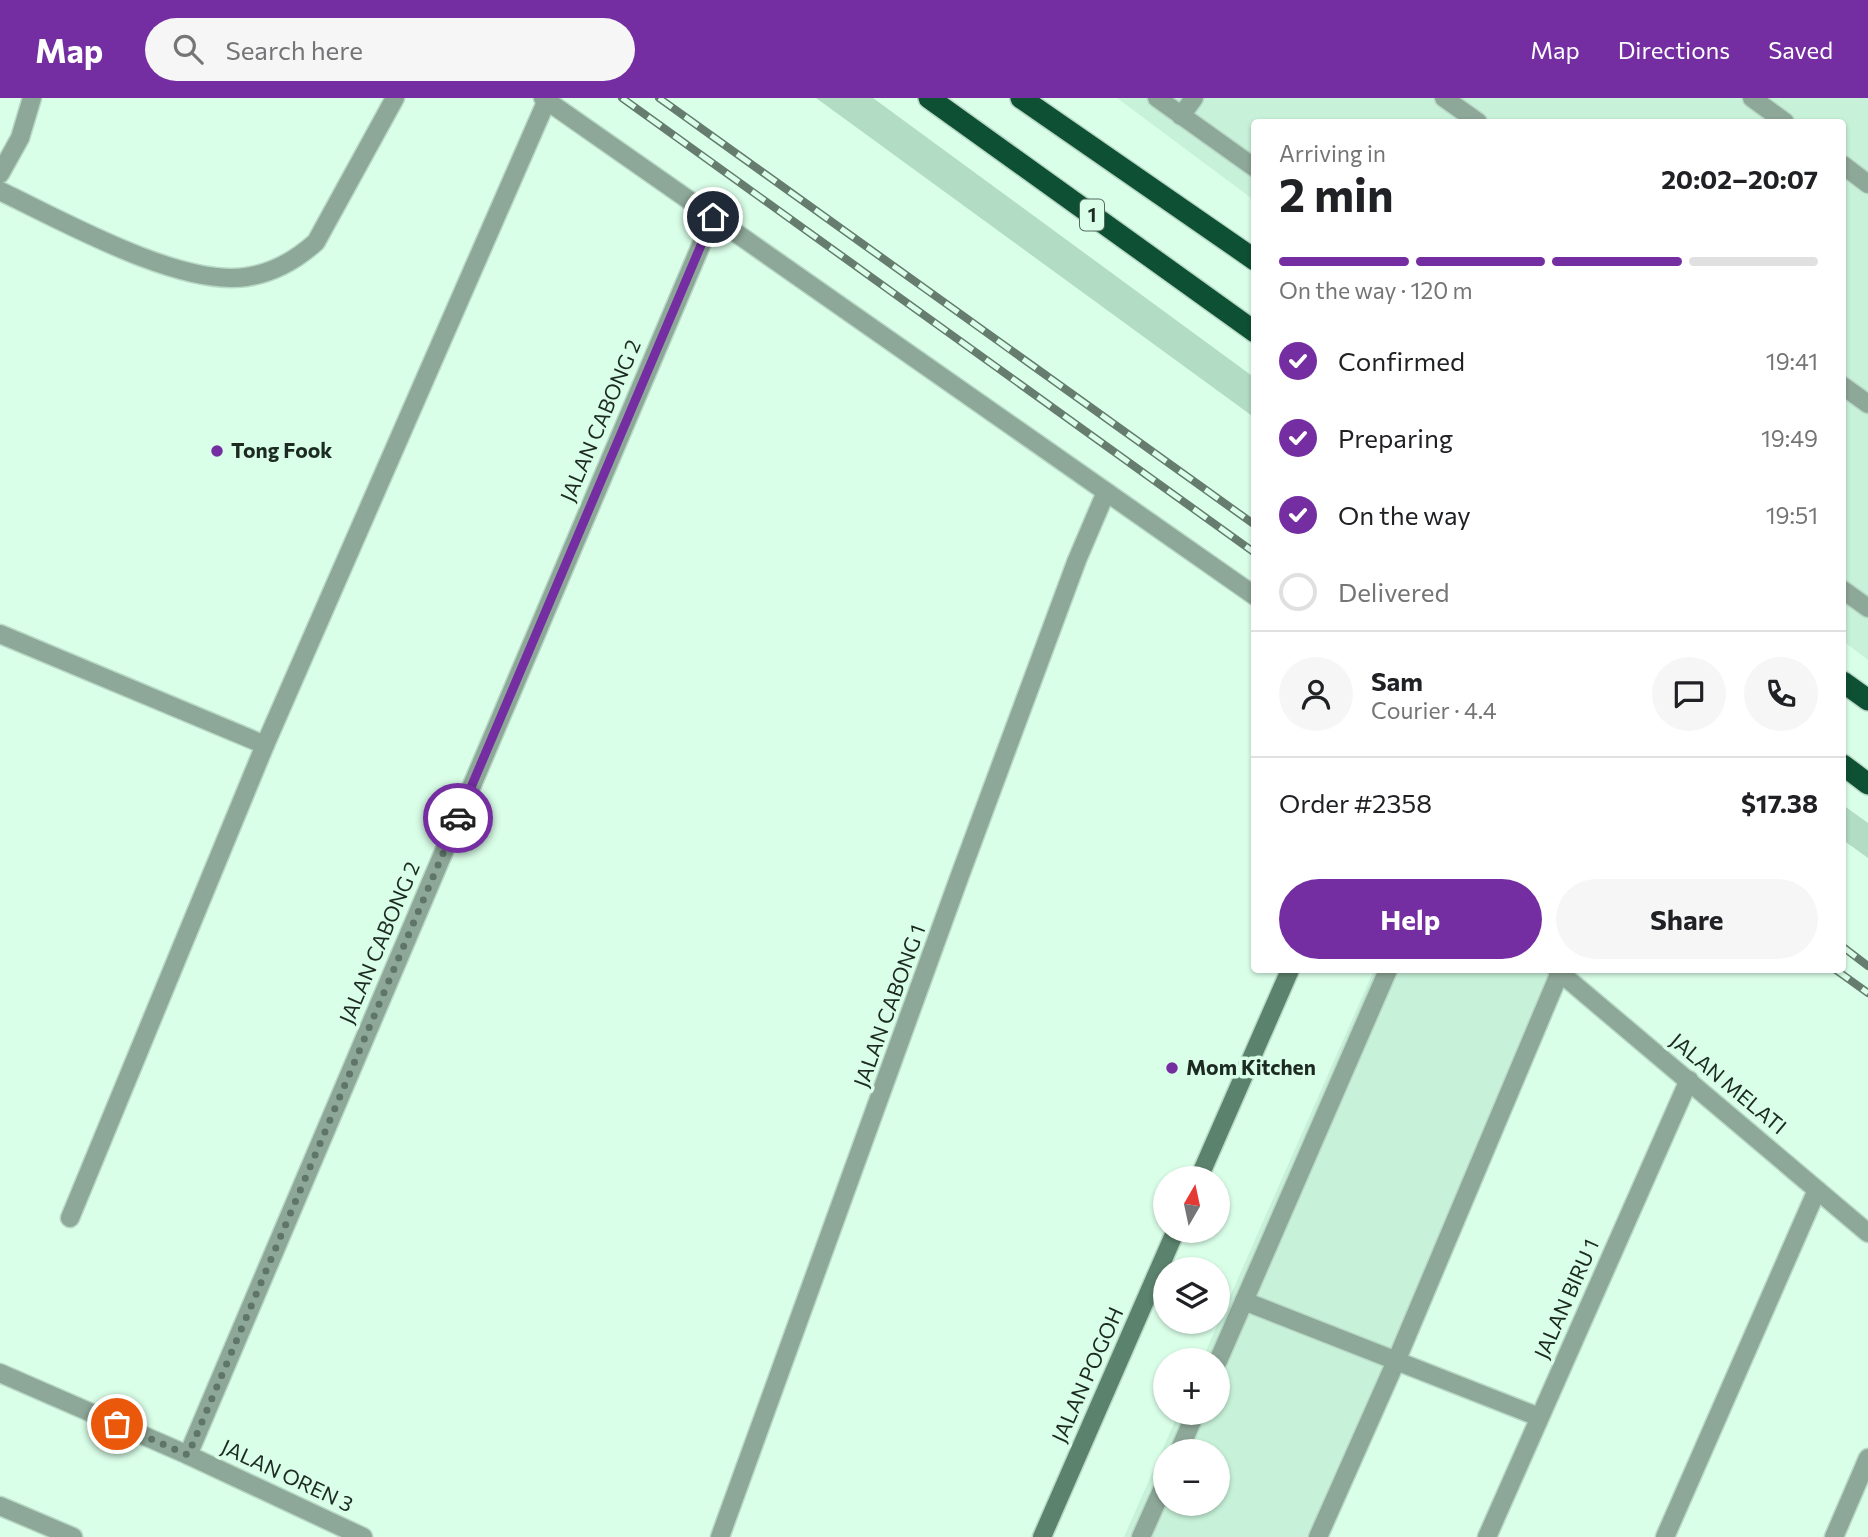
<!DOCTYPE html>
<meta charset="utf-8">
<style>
:root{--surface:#fff;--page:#f6f6f6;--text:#202124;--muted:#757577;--line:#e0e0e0;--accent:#752ea1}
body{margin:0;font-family:Commissioner,sans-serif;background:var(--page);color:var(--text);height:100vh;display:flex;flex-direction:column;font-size:26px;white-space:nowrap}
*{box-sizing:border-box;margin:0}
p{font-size:23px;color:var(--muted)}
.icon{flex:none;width:38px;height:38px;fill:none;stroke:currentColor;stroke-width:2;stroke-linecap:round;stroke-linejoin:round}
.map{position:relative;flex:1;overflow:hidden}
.sheet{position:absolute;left:1251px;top:21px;width:595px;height:854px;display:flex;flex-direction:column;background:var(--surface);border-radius:7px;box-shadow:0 2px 5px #0004}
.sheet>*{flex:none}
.needle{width:46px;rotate:9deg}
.fabs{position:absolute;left:1153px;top:1068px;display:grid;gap:14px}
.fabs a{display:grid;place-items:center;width:77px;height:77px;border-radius:50%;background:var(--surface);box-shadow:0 2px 5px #0004;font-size:35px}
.pin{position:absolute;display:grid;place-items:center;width:60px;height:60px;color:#fff;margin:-30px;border:4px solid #fff;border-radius:50%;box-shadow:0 2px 7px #0007}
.courier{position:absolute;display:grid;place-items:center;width:70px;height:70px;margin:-35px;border:5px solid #752ea1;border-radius:50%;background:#fff;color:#222;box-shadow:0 2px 9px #0007}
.head em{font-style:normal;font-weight:700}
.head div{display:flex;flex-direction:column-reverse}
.head{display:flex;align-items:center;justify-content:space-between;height:119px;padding:0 28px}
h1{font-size:46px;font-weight:700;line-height:52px}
.bar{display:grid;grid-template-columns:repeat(4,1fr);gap:10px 7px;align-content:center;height:84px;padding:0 28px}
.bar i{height:9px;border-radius:5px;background:var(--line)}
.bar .current{background:var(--accent)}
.bar p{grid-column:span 4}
.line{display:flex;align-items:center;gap:18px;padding:0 28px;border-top:2px solid var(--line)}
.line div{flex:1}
.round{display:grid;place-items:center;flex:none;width:74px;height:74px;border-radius:37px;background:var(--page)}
ol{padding:0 28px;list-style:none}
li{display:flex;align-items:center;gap:21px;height:77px}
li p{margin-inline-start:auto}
li .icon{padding:7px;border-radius:50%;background:var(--accent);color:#fff;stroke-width:4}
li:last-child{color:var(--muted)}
li i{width:38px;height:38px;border:4px solid var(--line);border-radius:50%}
.button{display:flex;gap:14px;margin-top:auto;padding:14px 28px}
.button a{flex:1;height:80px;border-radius:42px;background:var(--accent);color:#fff;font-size:28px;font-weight:700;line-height:80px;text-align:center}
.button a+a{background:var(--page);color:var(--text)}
header{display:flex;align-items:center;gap:42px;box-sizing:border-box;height:98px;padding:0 35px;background:var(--accent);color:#fff}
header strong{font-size:33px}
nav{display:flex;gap:38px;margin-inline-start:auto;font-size:24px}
.search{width:490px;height:63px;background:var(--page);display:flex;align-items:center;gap:18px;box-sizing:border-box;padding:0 24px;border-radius:38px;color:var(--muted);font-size:26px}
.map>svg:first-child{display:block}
.built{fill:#c7f2d9;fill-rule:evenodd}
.green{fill:#b2dcc3}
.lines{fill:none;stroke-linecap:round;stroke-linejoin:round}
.lane-casing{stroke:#b8d9c5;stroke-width:21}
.street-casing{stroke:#b8d9c5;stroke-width:21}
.secondary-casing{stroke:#b8d9c5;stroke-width:21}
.highway-casing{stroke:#b8d9c5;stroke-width:24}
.lane{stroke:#8da798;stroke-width:18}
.street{stroke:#8da798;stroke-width:18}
.secondary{stroke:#5b826c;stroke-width:18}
.highway{stroke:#0e5034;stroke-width:21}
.rail-casing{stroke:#657c6e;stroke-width:8}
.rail{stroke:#daffe9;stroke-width:5;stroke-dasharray:16;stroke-linecap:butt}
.done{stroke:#5e7568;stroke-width:7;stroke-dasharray:0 12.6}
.route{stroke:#752ea1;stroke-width:9}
.poi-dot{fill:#752ea1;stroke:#daffe9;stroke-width:2.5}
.labels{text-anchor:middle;stroke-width:7;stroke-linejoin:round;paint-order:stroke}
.shield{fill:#daffe9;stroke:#556a5e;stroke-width:2}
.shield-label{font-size:19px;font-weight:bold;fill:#1c2a22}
.street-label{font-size:21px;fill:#1c2a22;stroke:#daffe9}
.poi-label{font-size:21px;font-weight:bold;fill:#1c2a22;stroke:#daffe9;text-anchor:start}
</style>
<header>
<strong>Map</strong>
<div class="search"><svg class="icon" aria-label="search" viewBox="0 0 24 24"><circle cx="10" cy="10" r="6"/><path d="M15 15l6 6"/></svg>Search here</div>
<nav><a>Map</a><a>Directions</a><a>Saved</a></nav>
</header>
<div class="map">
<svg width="1868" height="1439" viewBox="0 0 1868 1439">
<rect width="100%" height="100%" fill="#daffe9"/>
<g class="built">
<path d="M1117 0H1868V562L1843 543V24H1255V103Z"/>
<path d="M1374 872H1569L1397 1284 1328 1439H1124L1179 1314H1218V1262H1202ZM1166 1353H1218V1405H1166Z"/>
</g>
<g class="green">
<path d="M816 0H873L1255 280V320Z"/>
<path d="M1843 707 1868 725V760L1843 742Z"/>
</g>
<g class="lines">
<defs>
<g id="lane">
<path d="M1444 0 1478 24"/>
<path d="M1181 18 1194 0"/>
<path d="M0 93C61 122 179 189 246 179 274 175 296 162 316 144L395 0"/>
<path d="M1843 288 1868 306"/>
<path d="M0 536 265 647"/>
<path d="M70 1120 265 647 547 2"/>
<path d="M1244 1203 1539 1319"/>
<path d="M0 1408 73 1439"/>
<path d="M1318 1439 1397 1261 1560 874"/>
<path d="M1665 1439 1817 1092"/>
</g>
<g id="street">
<path d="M543 0 1255 498"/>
<path d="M1157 0 1255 70"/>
<path d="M1752 0 1785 24"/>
<path d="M1843 67 1868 86"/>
<path d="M0 76 20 40 32 0"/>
<path d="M1843 492 1868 510"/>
<path d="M1557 872 1868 1135"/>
<path d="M1218 1263 1388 872"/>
<path d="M0 1275 188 1357 363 1439"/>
<path d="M1179 1353 1196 1314"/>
<path d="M188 1357 713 119"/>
<path d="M720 1439 959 780 1077 462 1106 394"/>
<path d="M1141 1439 1166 1383"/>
<path d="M1487 1439 1689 982"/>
<path d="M1834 1439 1868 1360"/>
</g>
<g id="secondary">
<path d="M1199 1080 1290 872"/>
<path d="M1042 1439 1176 1132"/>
</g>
<g id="highway">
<path d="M929 0 1255 234"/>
<path d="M1021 0 1255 162"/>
<path d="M1843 584 1868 602"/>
<path d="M1843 667 1868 686"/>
</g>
</defs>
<use href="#lane" class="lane-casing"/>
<use href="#street" class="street-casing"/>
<use href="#secondary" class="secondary-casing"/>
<use href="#highway" class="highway-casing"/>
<use href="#lane" class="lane"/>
<use href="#street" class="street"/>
<use href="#secondary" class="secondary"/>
<use href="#highway" class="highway"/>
<defs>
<g id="rail">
<path d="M622 0 1255 455"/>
<path d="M659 0 1255 427"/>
<path d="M1843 849 1868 868"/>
<path d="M1836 872 1868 895"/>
</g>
</defs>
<use href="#rail" class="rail-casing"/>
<use href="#rail" class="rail"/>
</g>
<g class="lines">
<path class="done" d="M117 1326 188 1357 458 720"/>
<path class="route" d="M458 720 713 119"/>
</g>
<g class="poi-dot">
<circle cx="217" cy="353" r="7"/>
<circle cx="1172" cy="970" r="7"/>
</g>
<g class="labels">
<rect class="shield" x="1080" y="101.5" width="24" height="31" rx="5"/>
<g class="shield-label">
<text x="1092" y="124">1</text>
</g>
<g class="street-label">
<text transform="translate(601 323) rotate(-67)" y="7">JALAN CABONG 2</text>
<text transform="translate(380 845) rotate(-67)" y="7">JALAN CABONG 2</text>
<text transform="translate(890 908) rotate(-70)" y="7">JALAN CABONG 1</text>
<text transform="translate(1728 986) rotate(40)" y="7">JALAN MELATI</text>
<text transform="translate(1567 1201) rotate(-66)" y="7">JALAN BIRU 1</text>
<text transform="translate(1088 1277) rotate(-66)" y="7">JALAN POGOH</text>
<text transform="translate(287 1378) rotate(25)" y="7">JALAN OREN 3</text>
</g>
<g class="poi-label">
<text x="231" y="360">Tong Fook</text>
<text x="1186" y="977">Mom Kitchen</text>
</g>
</g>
</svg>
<div class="fabs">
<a><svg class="needle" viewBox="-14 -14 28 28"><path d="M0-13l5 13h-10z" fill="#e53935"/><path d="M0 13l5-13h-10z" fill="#757577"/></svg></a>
<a><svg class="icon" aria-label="layers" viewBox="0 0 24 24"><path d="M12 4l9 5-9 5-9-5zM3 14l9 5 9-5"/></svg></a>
<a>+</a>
<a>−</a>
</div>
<div class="pin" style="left:117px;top:1326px;background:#ea580c"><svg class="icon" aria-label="bag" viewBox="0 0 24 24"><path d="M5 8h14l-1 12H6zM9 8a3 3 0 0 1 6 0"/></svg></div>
<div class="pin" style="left:713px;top:119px;background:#1f2937"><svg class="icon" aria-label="home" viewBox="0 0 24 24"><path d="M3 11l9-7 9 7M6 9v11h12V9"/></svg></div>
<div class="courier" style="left:458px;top:720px"><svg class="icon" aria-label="car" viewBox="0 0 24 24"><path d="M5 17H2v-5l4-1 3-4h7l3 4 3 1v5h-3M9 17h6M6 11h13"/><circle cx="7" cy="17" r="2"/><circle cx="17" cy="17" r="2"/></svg></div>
<section class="sheet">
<div class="head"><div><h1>2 min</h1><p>Arriving in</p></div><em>20:02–20:07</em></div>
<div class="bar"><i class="current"></i><i class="current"></i><i class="current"></i><i></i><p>On the way · 120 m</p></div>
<ol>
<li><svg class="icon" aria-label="check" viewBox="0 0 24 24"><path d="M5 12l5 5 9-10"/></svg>Confirmed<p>19:41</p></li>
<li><svg class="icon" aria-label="check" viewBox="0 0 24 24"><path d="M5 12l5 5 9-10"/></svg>Preparing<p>19:49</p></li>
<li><svg class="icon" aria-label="check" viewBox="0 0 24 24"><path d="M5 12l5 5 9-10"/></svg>On the way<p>19:51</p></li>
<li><i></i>Delivered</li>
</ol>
<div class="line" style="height:126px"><a class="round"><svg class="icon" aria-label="person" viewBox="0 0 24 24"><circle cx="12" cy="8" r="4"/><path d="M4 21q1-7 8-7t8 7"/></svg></a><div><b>Sam</b><p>Courier · 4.4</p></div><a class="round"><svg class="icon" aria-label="chat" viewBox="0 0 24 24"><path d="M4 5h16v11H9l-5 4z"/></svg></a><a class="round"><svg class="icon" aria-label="phone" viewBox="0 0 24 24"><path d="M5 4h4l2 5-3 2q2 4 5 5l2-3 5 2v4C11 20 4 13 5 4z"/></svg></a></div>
<div class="line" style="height:91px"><div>Order #2358</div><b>$17.38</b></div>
<div class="button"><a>Help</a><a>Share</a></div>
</section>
</div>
